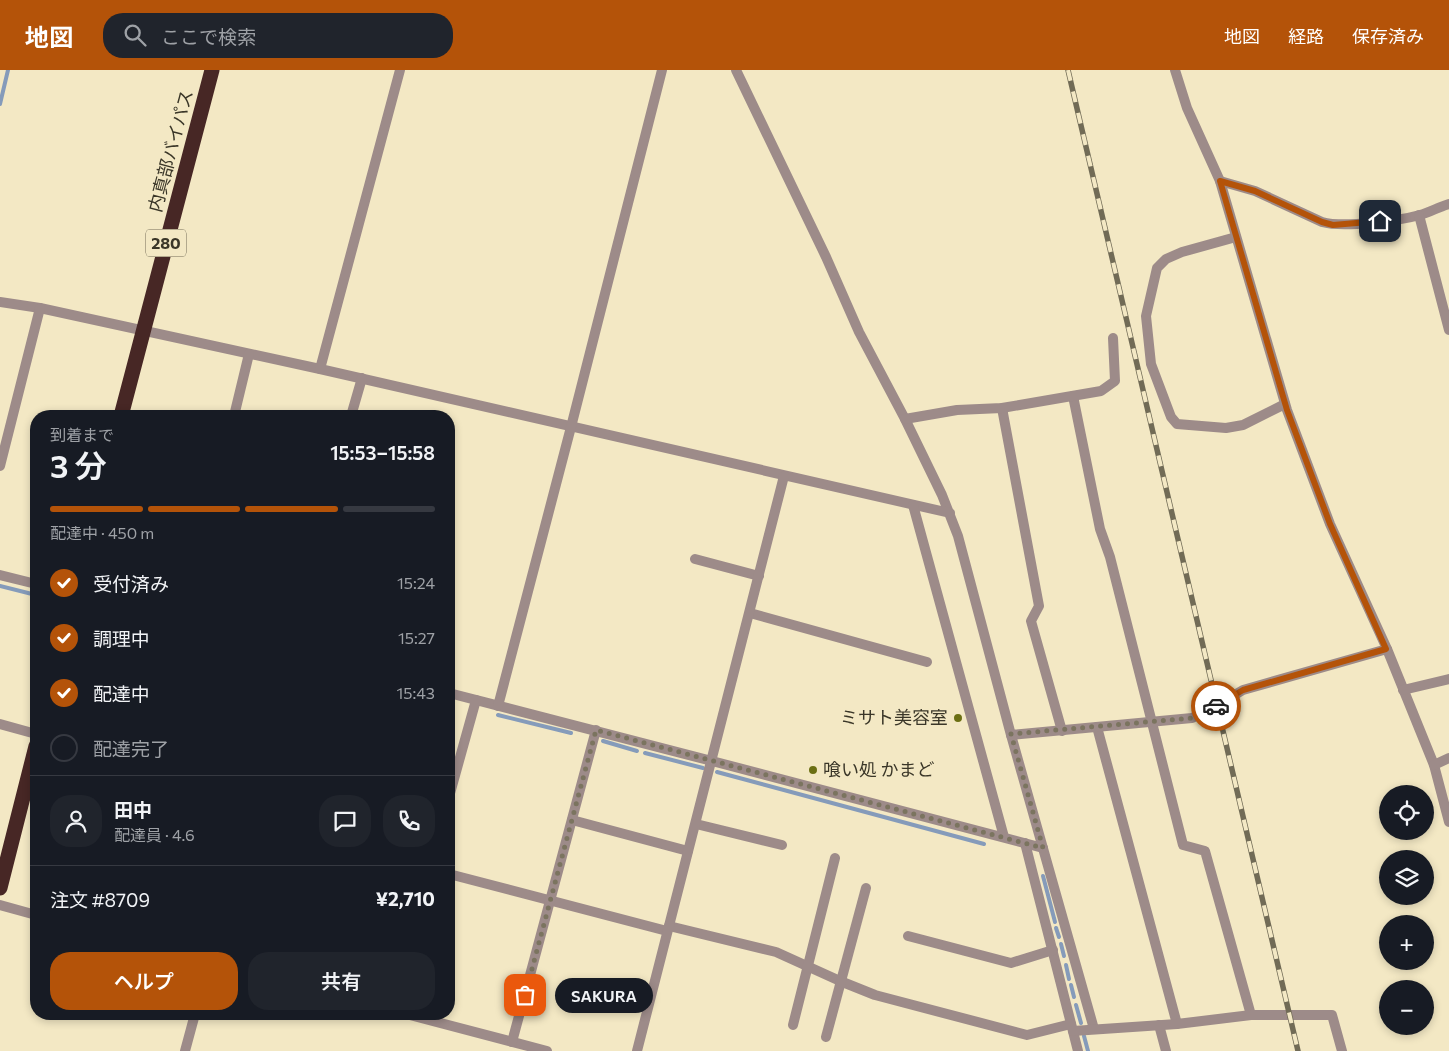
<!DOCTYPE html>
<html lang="ja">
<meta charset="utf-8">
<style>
:root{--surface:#171b24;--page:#20242c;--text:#f1f3f6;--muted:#9ea1a6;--line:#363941;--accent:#b45309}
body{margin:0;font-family:Commissioner,"Noto Sans JP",sans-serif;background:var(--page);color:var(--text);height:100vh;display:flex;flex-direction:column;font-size:19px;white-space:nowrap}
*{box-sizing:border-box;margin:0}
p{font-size:16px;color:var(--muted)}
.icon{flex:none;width:28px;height:28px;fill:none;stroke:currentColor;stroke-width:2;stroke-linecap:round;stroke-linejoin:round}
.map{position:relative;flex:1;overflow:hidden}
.details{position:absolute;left:30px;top:340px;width:425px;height:610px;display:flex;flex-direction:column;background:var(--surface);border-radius:20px;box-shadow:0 2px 8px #0003}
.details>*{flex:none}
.tools{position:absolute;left:1379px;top:715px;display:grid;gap:10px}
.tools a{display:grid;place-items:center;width:55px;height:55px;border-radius:50%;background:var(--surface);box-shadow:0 2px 8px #0003;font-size:25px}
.pin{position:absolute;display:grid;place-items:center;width:42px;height:42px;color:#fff;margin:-21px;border-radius:10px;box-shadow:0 2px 8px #0006}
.courier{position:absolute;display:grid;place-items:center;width:50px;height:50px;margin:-25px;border:4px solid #b45309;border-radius:50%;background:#fff;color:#222;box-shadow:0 1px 6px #0007}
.bubble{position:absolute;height:35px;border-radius:18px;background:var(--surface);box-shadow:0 2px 8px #0003;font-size:16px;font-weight:600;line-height:35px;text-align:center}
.head em{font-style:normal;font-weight:600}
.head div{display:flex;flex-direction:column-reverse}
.head{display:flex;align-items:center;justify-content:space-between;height:85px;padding:0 20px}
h1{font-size:32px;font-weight:600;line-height:38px}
.bar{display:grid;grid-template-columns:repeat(4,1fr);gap:8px 5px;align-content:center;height:60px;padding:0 20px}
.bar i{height:6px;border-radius:4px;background:var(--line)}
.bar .selected{background:var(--accent)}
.bar p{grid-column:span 4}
.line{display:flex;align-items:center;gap:12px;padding:0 20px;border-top:1px solid var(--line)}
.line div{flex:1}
.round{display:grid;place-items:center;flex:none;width:52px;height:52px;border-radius:20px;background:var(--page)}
ol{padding:0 20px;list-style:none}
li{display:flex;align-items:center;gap:15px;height:55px}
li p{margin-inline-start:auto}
li .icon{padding:5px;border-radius:50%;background:var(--accent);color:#fff;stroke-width:4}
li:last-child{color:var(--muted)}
li i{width:28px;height:28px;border:2px solid var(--line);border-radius:50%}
.button{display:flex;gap:10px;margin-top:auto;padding:10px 20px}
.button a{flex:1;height:58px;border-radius:20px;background:var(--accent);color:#fff;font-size:20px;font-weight:600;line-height:58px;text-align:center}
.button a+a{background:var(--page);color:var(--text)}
header{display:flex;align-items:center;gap:30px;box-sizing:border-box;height:70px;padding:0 25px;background:var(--accent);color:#fff}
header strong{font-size:24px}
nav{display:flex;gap:28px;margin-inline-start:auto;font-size:18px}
.search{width:350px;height:45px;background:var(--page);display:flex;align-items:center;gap:12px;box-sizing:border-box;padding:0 18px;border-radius:20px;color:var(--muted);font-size:19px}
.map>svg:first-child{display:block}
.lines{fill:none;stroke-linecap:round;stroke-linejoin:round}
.stream{stroke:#859bba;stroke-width:4}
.street{stroke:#9d8b89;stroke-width:10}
.highway{stroke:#472725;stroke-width:15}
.rail-casing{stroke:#716b56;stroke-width:5.5}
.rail{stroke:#f3e8c4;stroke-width:4;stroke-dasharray:11;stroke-linecap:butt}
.done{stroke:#7b745f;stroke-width:5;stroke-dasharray:0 9}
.route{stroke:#b45309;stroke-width:6}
.poi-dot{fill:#6b6f13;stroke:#f3e8c4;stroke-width:2}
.labels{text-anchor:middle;stroke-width:4.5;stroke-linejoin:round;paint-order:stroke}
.shield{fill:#f3e8c4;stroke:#726b57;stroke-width:1}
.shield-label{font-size:16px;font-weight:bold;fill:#3a3628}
.street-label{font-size:18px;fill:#3a3628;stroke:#f3e8c4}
.poi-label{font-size:18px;fill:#3a3628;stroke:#f3e8c4;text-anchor:end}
</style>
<header>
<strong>地図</strong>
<div class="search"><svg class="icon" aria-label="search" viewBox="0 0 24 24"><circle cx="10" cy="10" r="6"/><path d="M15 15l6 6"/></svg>ここで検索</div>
<nav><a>地図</a><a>経路</a><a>保存済み</a></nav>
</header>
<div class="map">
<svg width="1449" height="981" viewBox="0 0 1449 981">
<rect width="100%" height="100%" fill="#f3e8c4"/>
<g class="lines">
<g class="stream">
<path d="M0 34 8 0"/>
<path d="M0 516 36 525"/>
<path d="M498 645 571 663"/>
<path d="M603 671 637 681"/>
<path d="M645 683 703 698"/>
<path d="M717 702 984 774"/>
<path d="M1043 806 1055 852"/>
<path d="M1056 858 1059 867"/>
<path d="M1061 874 1064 886"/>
<path d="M1066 895 1069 909"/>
<path d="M1071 915 1074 927"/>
<path d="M1076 935 1081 953"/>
<path d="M1084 966 1088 981"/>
</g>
<g class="street">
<path d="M736 0 826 187 859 262 905 349 942 425 958 466 1011 665 1094 959"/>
<path d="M1175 0 1187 38 1220 111 1287 340 1330 454 1387 579 1434 695 1449 752"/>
<path d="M1220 111 1255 121 1322 152C1343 158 1398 151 1420 145 1430 142 1439 137 1449 134"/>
<path d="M1419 145 1449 260"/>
<path d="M1236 167 1182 182 1166 189 1157 198 1146 246 1151 294 1171 347 1177 354 1226 358 1243 355 1285 334"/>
<path d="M0 232 40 238 320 299 950 443"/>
<path d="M320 299 400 0"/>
<path d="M1073 326 1100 459 1110 487 1183 775 1205 781 1251 945"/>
<path d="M1002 338 1039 536 1031 551 1062 661"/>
<path d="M234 346 249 284"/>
<path d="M351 346 362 308"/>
<path d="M905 349 957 340 1002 338 1101 321 1115 311 1113 268"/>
<path d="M0 396 40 238"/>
<path d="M913 435 1004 767"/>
<path d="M695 489 759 506"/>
<path d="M0 505 36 514"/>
<path d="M750 543 927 592"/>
<path d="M1403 620 1449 609"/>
<path d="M449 623 712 691 1043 778"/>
<path d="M498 636 571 357 662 0"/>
<path d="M0 654 36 664"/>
<path d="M1097 657 1177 954"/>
<path d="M1011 665 1192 648 1216 636 1243 620 1387 579"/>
<path d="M1434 695 1449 688"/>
<path d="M449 727 476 630"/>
<path d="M572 750 688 781"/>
<path d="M696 754 782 775"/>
<path d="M1025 773 1078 981"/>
<path d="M449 804 667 861"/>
<path d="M0 835 36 845"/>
<path d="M669 856 776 882 840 911 875 925 1027 965 1071 954"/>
<path d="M908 866 1011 893 1053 880"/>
<path d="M406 944 547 981"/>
<path d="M793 955 835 788"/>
<path d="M1159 955 1166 981"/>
<path d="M1073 961 1177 954 1251 945H1332L1342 981"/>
<path d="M826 967 866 818"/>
<path d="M512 972 596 660"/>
<path d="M185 981 195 944"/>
<path d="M637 981 784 406"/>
</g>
<g class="highway">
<path d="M121 346 212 0"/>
<path d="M0 818 36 676"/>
</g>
<defs>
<path id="rail" d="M1068 0 1298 981"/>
</defs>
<use href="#rail" class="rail-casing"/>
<use href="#rail" class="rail"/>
</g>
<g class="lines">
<path class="done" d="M525 925 596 660 1043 778 1011 664 1192 648 1216 636"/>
<path class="route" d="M1216 636 1243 620 1386 579 1330 454 1287 340 1220 111 1255 121 1322 152 1333 155 1380 151"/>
</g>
<g class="poi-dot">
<circle cx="958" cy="648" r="5"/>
<circle cx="813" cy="700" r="5"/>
</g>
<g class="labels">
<rect class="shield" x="146" y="159.5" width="40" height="27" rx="4"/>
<g class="shield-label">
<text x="166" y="179">280</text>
</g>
<g class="street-label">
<text transform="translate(171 81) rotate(-75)" y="6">内真部バイパス</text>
</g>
<g class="poi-label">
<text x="948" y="654">ミサト美容室</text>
<text x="823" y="706" text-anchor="start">喰い処 かまど</text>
</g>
</g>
</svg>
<div class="tools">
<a><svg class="icon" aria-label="locate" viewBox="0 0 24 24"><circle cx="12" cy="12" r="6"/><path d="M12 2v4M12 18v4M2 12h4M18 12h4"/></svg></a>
<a><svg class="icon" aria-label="layers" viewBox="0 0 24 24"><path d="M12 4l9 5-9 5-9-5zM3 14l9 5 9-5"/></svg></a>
<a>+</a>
<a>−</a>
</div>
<div class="pin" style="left:525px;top:925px;background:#ea580c"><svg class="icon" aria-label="bag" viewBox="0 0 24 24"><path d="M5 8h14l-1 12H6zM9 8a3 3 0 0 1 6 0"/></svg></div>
<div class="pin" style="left:1380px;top:151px;background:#1f2937"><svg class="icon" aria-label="home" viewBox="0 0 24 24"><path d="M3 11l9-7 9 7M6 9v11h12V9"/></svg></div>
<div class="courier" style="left:1216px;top:636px"><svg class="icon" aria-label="car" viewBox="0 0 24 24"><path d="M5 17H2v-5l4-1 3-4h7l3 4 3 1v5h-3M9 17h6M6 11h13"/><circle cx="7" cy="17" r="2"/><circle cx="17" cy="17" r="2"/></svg></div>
<div class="bubble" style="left:555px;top:908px;width:98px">SAKURA</div>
<section class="details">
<div class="head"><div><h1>3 分</h1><p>到着まで</p></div><em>15:53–15:58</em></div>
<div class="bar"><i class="selected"></i><i class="selected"></i><i class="selected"></i><i></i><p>配達中 · 450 m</p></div>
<ol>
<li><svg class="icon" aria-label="check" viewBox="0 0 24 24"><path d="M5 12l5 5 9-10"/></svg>受付済み<p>15:24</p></li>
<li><svg class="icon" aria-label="check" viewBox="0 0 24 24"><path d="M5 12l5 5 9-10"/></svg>調理中<p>15:27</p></li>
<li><svg class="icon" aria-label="check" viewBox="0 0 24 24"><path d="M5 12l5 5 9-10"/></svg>配達中<p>15:43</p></li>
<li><i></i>配達完了</li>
</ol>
<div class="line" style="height:90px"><a class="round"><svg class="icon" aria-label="person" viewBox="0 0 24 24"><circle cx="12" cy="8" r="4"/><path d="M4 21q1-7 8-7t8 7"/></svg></a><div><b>田中</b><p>配達員 · 4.6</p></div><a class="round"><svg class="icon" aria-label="chat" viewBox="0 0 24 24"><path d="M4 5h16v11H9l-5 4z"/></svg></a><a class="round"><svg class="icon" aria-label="phone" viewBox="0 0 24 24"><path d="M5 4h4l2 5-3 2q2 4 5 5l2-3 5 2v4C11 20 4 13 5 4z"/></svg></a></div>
<div class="line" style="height:65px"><div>注文 #8709</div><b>¥2,710</b></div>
<div class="button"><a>ヘルプ</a><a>共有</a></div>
</section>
</div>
